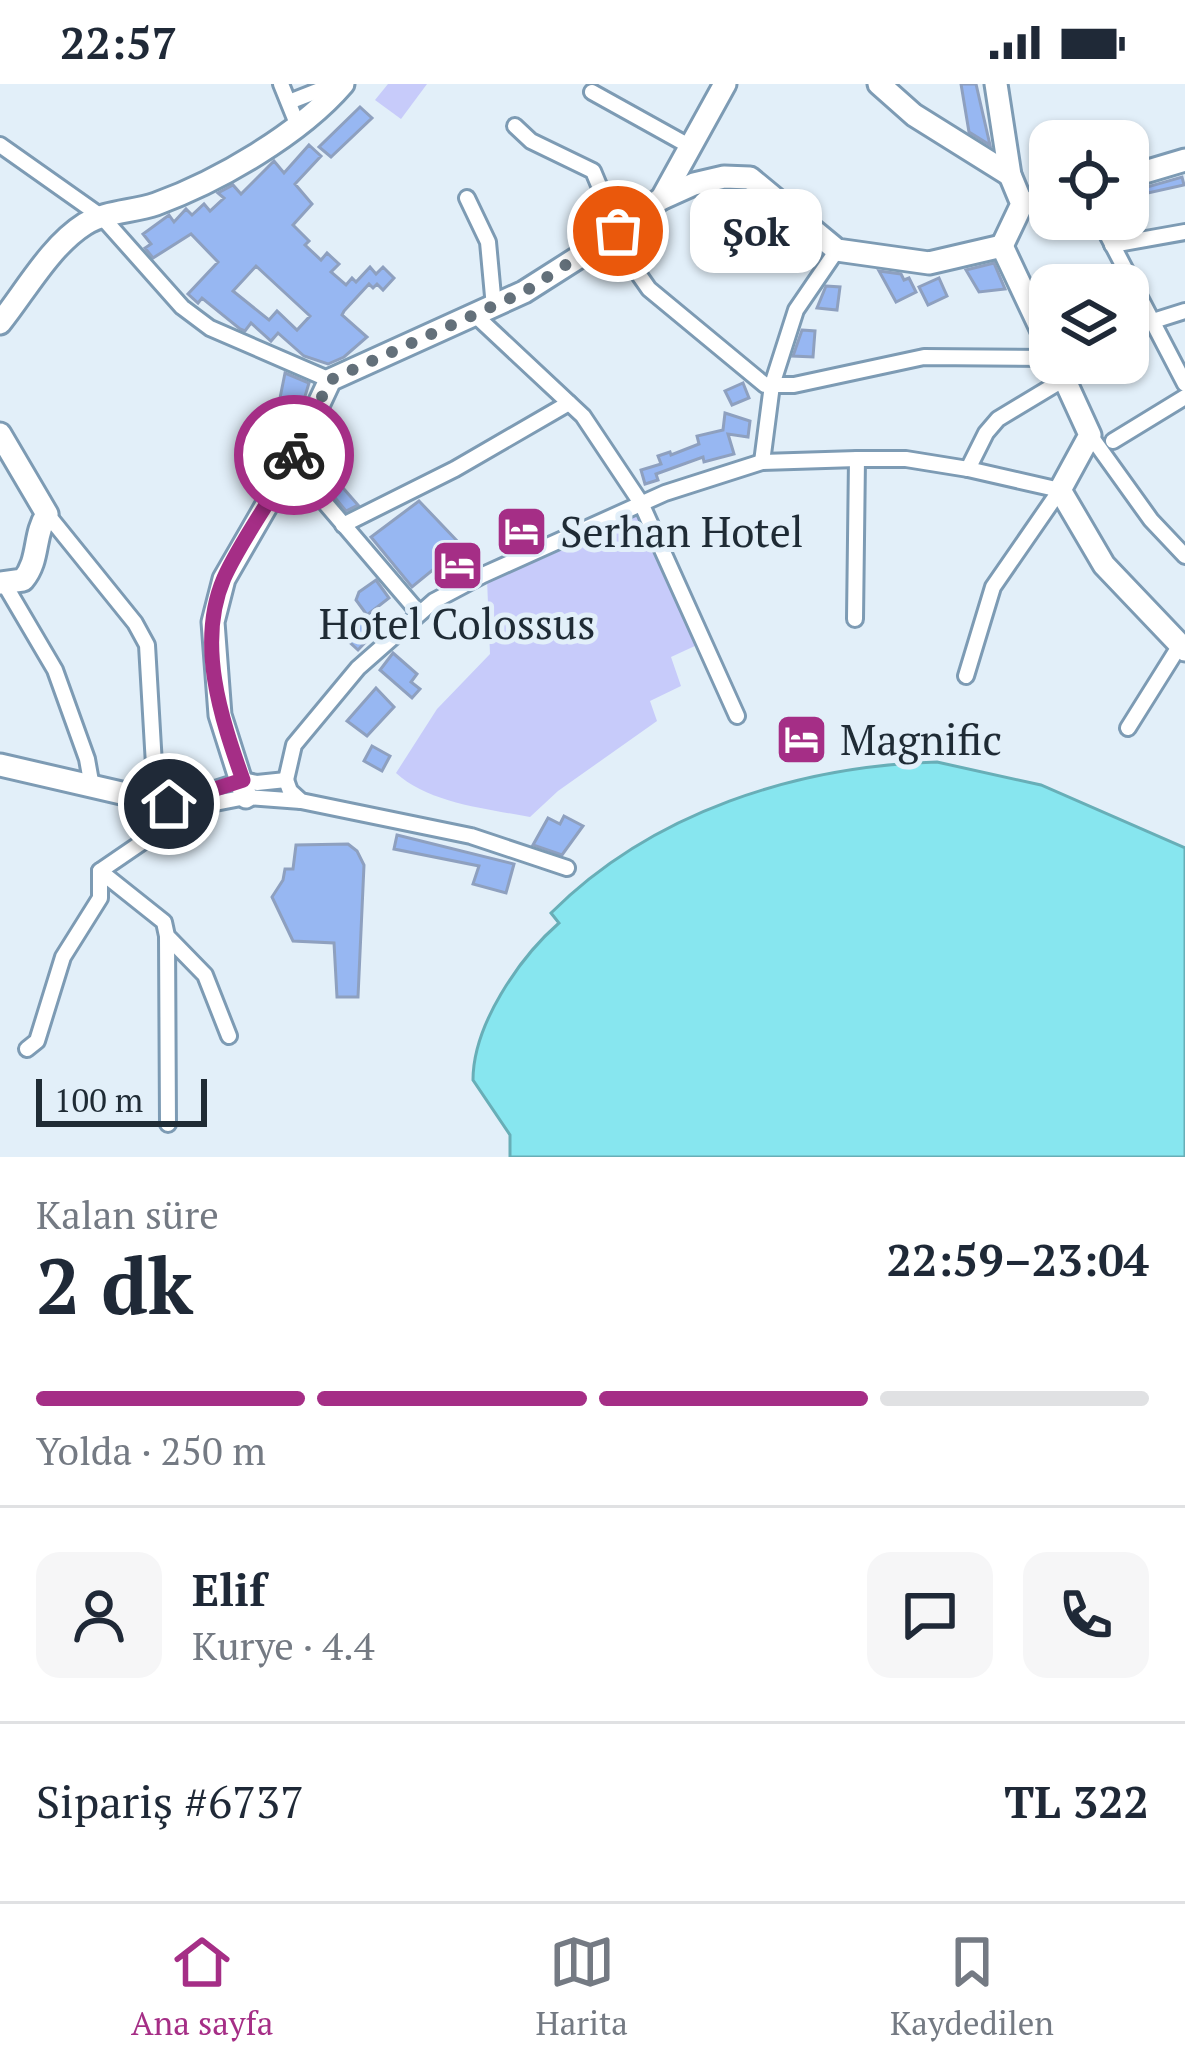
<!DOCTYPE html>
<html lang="tr">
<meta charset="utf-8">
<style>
:root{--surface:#fff;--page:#f6f6f7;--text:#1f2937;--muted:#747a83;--line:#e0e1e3;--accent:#a52e86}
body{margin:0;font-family:"PT Serif",serif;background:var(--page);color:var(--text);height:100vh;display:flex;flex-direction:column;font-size:45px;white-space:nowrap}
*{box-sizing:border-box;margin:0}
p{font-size:39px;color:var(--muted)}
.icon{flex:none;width:66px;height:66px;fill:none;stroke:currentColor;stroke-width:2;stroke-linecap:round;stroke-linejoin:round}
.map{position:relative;height:1073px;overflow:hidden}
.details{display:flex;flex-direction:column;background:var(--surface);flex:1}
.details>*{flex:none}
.fabs{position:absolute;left:1029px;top:36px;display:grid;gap:24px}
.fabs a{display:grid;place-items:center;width:120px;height:120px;border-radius:24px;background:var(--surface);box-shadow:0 3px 9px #0004;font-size:60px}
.scale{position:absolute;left:36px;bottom:30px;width:171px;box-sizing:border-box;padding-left:12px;border:6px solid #1f2b35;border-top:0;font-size:33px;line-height:42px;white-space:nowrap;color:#1f2b35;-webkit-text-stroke:9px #e2eff9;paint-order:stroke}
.pin{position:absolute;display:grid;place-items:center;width:102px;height:102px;color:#fff;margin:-51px;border:6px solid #fff;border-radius:50%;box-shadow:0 3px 12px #0007}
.courier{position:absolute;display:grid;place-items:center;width:120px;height:120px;margin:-60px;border:9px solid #a52e86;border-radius:50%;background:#fff;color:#222;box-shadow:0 3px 15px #0007}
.bubble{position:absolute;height:84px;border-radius:24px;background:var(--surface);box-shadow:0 3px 9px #0004;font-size:39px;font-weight:600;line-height:84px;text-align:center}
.headline em{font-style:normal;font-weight:600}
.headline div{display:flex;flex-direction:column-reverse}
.headline{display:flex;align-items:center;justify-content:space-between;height:204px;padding:0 36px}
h1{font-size:78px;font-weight:600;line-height:90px}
.bar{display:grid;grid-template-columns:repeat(4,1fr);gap:18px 12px;align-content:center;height:144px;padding:0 36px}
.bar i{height:15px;border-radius:9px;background:var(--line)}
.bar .active{background:var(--accent)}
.bar p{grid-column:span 4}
.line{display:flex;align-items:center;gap:30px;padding:0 36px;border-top:3px solid var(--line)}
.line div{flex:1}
.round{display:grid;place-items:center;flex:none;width:126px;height:126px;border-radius:24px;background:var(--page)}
.status{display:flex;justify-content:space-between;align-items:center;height:84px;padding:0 60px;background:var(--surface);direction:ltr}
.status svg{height:33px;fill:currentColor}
.dock{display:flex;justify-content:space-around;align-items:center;height:168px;border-top:3px solid var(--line);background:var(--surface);font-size:33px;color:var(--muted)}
.dock a{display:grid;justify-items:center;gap:6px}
.dock .active{color:var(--accent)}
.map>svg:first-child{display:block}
.green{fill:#c7cbfa}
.water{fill:#87e6ef;stroke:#68aeb7;stroke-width:3}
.building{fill:#97b7f2;stroke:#8ea0bf;stroke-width:3;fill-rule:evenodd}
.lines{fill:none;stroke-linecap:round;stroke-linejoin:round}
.street-casing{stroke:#7d9bb4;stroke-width:20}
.secondary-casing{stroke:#7d9bb4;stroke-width:27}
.street{stroke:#fff;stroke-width:14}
.secondary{stroke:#fff;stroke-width:21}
.done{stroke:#63707a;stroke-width:12;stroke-dasharray:0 21.6}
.route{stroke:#a52e86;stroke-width:15}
.labels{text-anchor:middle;stroke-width:10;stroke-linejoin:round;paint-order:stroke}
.poi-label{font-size:42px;fill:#1f2b35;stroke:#e2eff9;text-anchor:start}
</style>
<div class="status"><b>22:57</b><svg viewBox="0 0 49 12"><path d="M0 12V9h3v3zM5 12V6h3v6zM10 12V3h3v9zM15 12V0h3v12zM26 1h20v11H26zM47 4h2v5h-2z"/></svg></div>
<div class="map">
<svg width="1185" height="1073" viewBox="0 0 1185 1073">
<rect width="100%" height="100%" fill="#e2eff9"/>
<g class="green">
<path d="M388 0H427L401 35 375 16Z"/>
<path d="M640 429 697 561 671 573 681 602 650 617 657 637 558 707 530 733C488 725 428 719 396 689L437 625 490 570 487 495 542 475Z"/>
</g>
<path class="water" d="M937 678 1041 701 1185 764V1073H510V1051L473 996C473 941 519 874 559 839L551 829C652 728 797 682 937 678Z"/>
<g class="building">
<path d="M961 0H976L990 61 969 48Z"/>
<path d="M360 23 372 34 331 73 319 63Z"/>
<path d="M309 61 321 72 295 100 312 120 293 141 309 157 305 161 321 176 327 169 339 180 331 188 346 201 352 194 356 198 370 183 376 190 383 183 394 194 383 206 377 200 373 204 369 200 344 227 342 231 367 253 344 273 328 280 304 272 278 249 271 257 251 239 245 247 240 245 202 214 198 219 188 210 218 178 191 150 153 174 145 164 151 160 143 150 169 131 174 138 186 125 192 131 204 120 210 127 224 114 218 109 233 101 241 110 274 77 284 89ZM256 182 310 232 297 246 277 227 269 236 233 207Z"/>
<path d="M1182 93 1184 101 1148 109 1147 103Z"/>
<path d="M994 179 1005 205 979 208 966 186Z"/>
<path d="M879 187 901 190 904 196 909 194 916 208 896 218Z"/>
<path d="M939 194 947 212 928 221 919 203Z"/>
<path d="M826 202 840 203 837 226 817 224Z"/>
<path d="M802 246 815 247 813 273 793 272Z"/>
<path d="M285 289 309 299 303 319 280 314Z"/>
<path d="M743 299 749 314 732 321 725 307Z"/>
<path d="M725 329 750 337 748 353 728 350 734 370 704 378 703 373 656 390 658 396 645 400 641 386 661 380 658 372 670 368 671 371 699 360 697 352 723 346Z"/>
<path d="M255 335 288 343 282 362 250 354Z"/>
<path d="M311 373 326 391 329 388 358 421 346 427 307 380Z"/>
<path d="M419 417 462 462 412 503 371 453Z"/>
<path d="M376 496 389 514 367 531 356 516 359 508Z"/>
<path d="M360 533 375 548 358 566 345 554Z"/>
<path d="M393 569 417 590 411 598 420 605 412 614 380 586Z"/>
<path d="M376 604 394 623 367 652 347 637Z"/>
<path d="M372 662 390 672 382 687 364 677Z"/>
<path d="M564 732 583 742 562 771 533 761 548 734 560 740Z"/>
<path d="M397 751 514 780 506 809 473 800 479 782 394 765Z"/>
<path d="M348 760 357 767 364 781 358 913H337L334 859 293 857 272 813 283 796 285 785H293L296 761Z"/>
</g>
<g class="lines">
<defs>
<g id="street">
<path d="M281 0 298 42"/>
<path d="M592 8 691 63"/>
<path d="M289 18 335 0"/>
<path d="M515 42 531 57 593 87 618 147"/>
<path d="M0 61 102 133 182 223 210 244 330 296"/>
<path d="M467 114 488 158 494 223"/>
<path d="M1099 135 1185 300"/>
<path d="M612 152 649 205 765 301H794L924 273 1050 274"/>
<path d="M1112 161 1185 148"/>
<path d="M475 231 583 332 641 419 737 632"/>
<path d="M1150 238 1185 227"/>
<path d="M1090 351 1151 436 1185 472"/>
<path d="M1113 357 1185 313"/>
<path d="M762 378 772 301 796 226 837 166"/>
<path d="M291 379 419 529"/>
<path d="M968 385 986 349 998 335 1066 294"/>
<path d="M47 430 135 539 147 561 156 715"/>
<path d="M343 441 455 385 569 319"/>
<path d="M5 501 55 586 87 675 92 703"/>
<path d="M855 535 857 375"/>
<path d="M1128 644 1180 561"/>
<path d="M286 696 294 661 358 584 434 517 483 491 665 409 762 378 857 375H906L968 385 1060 406 993 503 966 592"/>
<path d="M286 696 290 707 301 717 471 752 567 784"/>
<path d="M181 716 243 696 257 699 286 696"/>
<path d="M169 720 205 721 246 713 301 717"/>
<path d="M100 787 164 838 167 852 205 891 229 952"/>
<path d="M167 852 168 1040"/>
<path d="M27 965 37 957 63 873 100 814V787L157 748 169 720"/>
</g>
<g id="secondary">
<path d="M879 0 914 31 1010 91"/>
<path d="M996 0 1010 91 1022 120 1002 162"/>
<path d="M1128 93 1185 76"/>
<path d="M663 114 694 100 724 93 750 94 837 166 929 179 1002 162"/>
<path d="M1022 120 1050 115"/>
<path d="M1002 162 1050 264"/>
<path d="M0 239C25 208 50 162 85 140 106 127 133 128 156 120 219 97 300 50 343 0"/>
<path d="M1057 279 1090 351 1060 406 1104 481 1185 566"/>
<path d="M0 350 47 430C33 451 40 476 23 496L0 499"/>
<path d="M0 681 169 720"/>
<path d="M246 713 220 631 213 538 224 495 291 379 330 296 524 208 612 152 662 114 725 0"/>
</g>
</defs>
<use href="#street" class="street-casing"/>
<use href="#secondary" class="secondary-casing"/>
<use href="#street" class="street"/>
<use href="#secondary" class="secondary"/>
</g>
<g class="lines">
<path class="done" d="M294 371 330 296 524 208 618 147"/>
<path class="route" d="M169 720 243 696C221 634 196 559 224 494 243 452 274 414 294 371"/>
</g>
<defs>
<symbol id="hotel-square" viewBox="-11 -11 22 22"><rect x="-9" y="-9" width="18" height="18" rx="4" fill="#a52e86" stroke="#e2eff9"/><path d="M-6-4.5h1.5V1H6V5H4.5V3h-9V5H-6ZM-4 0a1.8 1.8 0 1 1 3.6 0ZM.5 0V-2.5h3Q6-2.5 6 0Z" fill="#fff"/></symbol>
</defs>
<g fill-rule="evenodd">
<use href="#hotel-square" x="492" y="418" width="59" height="59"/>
<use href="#hotel-square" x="428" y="452" width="59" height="59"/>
<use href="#hotel-square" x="772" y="626" width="59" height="59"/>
</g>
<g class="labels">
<g class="poi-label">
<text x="560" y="463">Serhan Hotel</text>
<text x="457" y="555" text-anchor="middle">Hotel Colossus</text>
<text x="840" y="671">Magnific</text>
</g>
</g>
</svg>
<div class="fabs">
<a><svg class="icon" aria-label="locate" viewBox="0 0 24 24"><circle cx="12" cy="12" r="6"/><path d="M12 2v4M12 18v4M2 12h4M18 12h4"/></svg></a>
<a><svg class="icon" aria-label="layers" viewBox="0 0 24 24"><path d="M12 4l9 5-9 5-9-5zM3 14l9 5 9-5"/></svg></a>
</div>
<div class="scale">100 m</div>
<div class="pin" style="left:618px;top:147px;background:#ea580c"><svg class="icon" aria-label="bag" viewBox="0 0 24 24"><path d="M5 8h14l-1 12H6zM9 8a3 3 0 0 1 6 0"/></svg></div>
<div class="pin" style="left:169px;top:720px;background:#1f2937"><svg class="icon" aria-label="home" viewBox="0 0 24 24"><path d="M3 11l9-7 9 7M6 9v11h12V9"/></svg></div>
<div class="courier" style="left:294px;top:371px"><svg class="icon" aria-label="bike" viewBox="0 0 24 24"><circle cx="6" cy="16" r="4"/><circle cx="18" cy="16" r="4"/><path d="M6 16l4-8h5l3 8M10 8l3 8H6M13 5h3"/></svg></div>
<div class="bubble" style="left:690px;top:105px;width:132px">Şok</div>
</div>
<section class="details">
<div class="headline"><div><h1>2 dk</h1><p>Kalan süre</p></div><em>22:59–23:04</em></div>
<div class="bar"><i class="active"></i><i class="active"></i><i class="active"></i><i></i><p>Yolda · 250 m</p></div>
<div class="line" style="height:216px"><a class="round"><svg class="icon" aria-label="person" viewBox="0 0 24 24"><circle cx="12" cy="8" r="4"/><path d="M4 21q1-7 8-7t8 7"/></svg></a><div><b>Elif</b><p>Kurye · 4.4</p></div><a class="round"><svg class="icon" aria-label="chat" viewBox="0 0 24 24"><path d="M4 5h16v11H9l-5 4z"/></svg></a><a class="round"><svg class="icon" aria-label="phone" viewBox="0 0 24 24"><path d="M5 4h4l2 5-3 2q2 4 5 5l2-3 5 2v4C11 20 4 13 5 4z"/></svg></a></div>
<div class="line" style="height:156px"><div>Sipariş #6737</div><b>TL 322</b></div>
</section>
<nav class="dock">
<a class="active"><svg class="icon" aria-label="home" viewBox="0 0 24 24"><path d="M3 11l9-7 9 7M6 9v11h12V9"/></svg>Ana sayfa</a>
<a><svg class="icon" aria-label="map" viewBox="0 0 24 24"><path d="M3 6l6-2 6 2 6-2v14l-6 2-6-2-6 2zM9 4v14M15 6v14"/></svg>Harita</a>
<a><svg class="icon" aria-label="saved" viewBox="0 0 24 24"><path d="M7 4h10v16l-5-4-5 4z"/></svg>Kaydedilen</a>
</nav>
